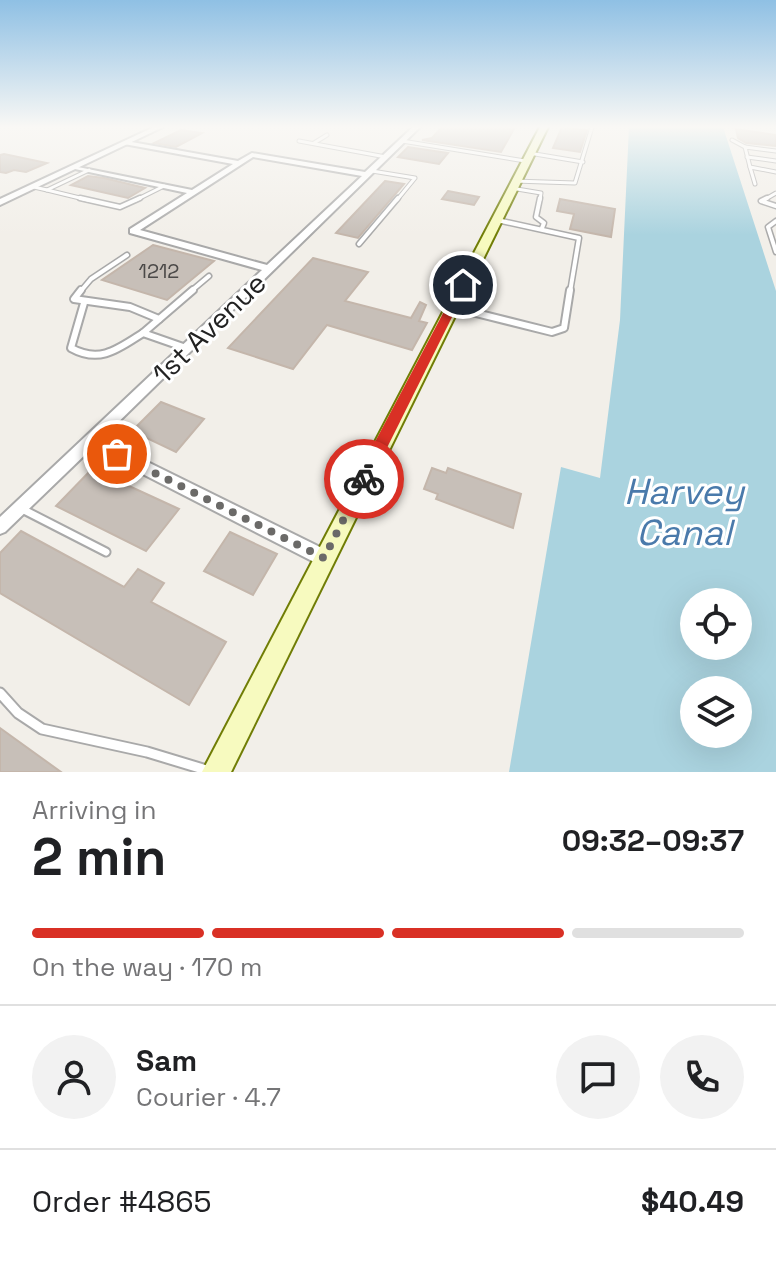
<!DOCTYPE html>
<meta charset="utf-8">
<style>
:root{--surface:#fff;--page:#f2f2f2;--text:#202124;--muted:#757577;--line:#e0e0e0;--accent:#d93025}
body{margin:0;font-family:"Space Grotesk",sans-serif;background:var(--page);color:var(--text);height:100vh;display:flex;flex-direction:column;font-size:30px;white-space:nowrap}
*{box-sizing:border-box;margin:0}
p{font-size:26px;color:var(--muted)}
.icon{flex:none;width:44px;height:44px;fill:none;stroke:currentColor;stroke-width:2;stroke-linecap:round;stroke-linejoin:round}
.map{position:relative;height:772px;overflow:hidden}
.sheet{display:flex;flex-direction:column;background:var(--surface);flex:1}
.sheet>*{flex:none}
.buttons{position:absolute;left:680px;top:588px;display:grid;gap:16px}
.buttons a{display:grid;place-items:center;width:72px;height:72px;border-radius:50%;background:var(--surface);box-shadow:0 8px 32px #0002;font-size:40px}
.pin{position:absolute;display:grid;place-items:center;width:68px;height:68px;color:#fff;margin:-34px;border:4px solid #fff;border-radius:50%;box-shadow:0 2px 8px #0007}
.courier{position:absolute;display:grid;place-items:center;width:80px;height:80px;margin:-40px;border:6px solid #d93025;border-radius:50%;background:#fff;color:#222;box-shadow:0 2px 10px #0007}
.summary em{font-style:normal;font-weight:700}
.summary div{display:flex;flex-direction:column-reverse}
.summary{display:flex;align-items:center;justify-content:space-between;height:136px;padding:0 32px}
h1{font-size:52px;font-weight:700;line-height:60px}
.bar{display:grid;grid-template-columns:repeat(4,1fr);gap:12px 8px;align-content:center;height:96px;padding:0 32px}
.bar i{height:10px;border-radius:6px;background:var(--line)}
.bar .active{background:var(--accent)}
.bar p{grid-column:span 4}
.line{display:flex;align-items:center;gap:20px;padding:0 32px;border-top:2px solid var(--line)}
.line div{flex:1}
.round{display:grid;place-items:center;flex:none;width:84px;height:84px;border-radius:42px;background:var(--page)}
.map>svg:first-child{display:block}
.water{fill:#aad3df;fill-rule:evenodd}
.building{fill:#c7bfb8;stroke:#c4b6ab;stroke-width:2}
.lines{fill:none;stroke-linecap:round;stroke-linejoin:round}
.service-far4-casing{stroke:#a9a9a9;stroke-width:5}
.service-far3-casing{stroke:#a9a9a9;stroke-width:7}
.service-far2-casing{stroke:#a9a9a9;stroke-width:10}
.service-far1-casing{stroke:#a9a9a9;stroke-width:11}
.service-casing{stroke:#a9a9a9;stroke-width:13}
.minor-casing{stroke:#a9a9a9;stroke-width:4}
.tertiary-casing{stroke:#a9a9a9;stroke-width:4}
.secondary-casing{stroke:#707d05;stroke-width:4}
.service-far4{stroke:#fff;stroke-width:3}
.service-far3{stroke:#fff;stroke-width:4}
.service-far2{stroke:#fff;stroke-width:6}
.service-far1{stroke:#fff;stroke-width:7}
.service{stroke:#fff;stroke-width:9}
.minor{fill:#fff;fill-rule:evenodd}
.tertiary{fill:#fff;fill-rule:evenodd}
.secondary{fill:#f7fabf;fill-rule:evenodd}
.route{fill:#d93025}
.done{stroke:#6b6a68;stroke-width:8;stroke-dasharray:0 14.4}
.labels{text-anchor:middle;stroke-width:6;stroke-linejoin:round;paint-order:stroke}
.far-number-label{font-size:20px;fill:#4b4948}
.street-label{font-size:28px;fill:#222;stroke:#fff}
.near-water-label{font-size:36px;font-style:italic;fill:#4a7aab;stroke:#fff}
</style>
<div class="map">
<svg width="776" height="772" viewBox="0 0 776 772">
<rect width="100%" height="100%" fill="#f2efe9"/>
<path class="water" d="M629 127H723L776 291V772H509L561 467 600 478 620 320ZM694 602H738V646H694ZM694 690H738V734H694Z"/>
<g class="building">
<path d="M442 127H515L501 152 422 140 432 138Z"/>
<path d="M562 127 587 130 580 152 553 148Z"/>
<path d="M736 129 776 135V146L746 143 738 138Z"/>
<path d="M181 130 202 133 176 147 154 143Z"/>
<path d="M408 147 414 148 448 153 439 164 398 157Z"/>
<path d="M4 154 47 163 26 172 14 170 6 173 0 172V155Z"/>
<path d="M88 176 104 178 145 188 128 198 71 185Z"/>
<path d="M385 181 404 184 358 238 336 233Z"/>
<path d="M448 191 479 197 474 205 442 199Z"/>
<path d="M560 199 615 209 611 237 570 229 574 214 557 211Z"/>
<path d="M153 245 214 261 167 300 102 280Z"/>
<path d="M313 258 368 272 345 301 411 318 420 302 426 305 419 321 427 323 412 350 327 325 293 369 228 348Z"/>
<path d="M161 402 204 419 176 452 132 431Z"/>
<path d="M432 468 446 473 448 468 521 494 513 528 436 499 438 494 424 489Z"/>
<path d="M92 469 179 509 146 551 56 506Z"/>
<path d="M21 531 124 587 138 569 164 583 151 602 226 642 189 705 0 593V553Z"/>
<path d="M230 532 277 554 253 595 204 571Z"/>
<path d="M0 728 61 772H0Z"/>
</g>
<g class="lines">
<defs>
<g id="service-far4">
<path d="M732 140 745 147"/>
<path d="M299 141 386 157"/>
<path d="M402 141 525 161"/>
<path d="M314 143 327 135"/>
<path d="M776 151 745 147 750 167 776 172"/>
<path d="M529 153 583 162"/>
<path d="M747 157 776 161"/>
<path d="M750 167 755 184"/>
<path d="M372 171 415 178 397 200"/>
<path d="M514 181 575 183 592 127"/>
<path d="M34 187 47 190 89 170"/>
<path d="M511 188 541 193 540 200"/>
<path d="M47 190 88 200"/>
<path d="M136 200 164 186"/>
<path d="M764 200 776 193"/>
</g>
<g id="service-far3">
<path d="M80 198 120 207 140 198"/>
<path d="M540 198 536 217 544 223 542 228"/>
<path d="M767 198 761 201 776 206"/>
<path d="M497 220 579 238 570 292"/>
<path d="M776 221 768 227 776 252"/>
<path d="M359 244 398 198"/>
<path d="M80 292 91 279 127 255"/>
<path d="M190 292 209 276"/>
</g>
<g id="service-far2">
<path d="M81 290 74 299 130 307 159 319"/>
<path d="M84 303 71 348C100 364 118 349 143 333"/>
<path d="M452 307 552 332 564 328 570 290"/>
<path d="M186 348 143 333 193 290"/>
</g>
<path id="service-far1" d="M20 508 106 552"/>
<path id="service" d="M0 693 18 713 42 729 147 752 213 772"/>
<path id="minor" d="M413 127H420L101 439 330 552 332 558 330 564 324 566 318 564 92 448 5 532 0 534V517L262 270 130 233V229L187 193 75 169 73 168V166L192 190 233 164 124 144 126 141 238 161 252 153 365 172ZM253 157 362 176 267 265 140 230Z"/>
<path id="tertiary" d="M154 127H163L0 205V199Z"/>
<path id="secondary" d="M540 127H548L231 772H202Z"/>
</defs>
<use href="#service-far4" class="service-far4-casing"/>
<use href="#service-far3" class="service-far3-casing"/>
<use href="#service-far2" class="service-far2-casing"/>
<use href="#service-far1" class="service-far1-casing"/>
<use href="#service" class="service-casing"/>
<use href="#minor" class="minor-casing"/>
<use href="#tertiary" class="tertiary-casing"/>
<use href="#secondary" class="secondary-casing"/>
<use href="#service-far4" class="service-far4"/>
<use href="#service-far3" class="service-far3"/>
<use href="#service-far2" class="service-far2"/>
<use href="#service-far1" class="service-far1"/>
<use href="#service" class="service"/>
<use href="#minor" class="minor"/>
<use href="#tertiary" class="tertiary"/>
<use href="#secondary" class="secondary"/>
</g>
<linearGradient id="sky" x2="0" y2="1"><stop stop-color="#8fc0e4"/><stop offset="0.54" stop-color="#f9f8f5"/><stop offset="1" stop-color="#f9f8f5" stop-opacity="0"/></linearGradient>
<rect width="776" height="235" fill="url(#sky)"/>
<path class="route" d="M463 282 468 285 369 484H358V474L458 285Z"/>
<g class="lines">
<path class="done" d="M117 454 324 558 364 479"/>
</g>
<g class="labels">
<g class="far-number-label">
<text x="159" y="278">1212</text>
</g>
<g class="street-label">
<text transform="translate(209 328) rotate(-44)" y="10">1st Avenue</text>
</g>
<g class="near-water-label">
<text x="684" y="504">Harvey<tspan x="684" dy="41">Canal</tspan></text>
</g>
</g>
</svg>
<div class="buttons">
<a><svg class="icon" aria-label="locate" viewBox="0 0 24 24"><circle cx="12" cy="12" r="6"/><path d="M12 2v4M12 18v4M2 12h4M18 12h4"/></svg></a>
<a><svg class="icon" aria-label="layers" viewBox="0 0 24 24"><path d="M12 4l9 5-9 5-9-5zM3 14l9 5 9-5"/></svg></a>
</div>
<div class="pin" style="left:117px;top:454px;background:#ea580c"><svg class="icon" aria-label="bag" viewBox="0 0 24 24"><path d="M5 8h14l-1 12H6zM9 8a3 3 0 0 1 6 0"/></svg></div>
<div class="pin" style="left:463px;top:285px;background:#1f2937"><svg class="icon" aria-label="home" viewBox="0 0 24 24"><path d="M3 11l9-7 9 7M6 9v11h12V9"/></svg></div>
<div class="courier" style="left:364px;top:479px"><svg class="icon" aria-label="bike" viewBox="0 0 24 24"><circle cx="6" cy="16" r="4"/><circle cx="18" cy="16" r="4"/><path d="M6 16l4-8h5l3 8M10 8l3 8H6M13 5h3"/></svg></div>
</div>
<section class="sheet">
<div class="summary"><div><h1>2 min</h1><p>Arriving in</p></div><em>09:32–09:37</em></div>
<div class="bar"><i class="active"></i><i class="active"></i><i class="active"></i><i></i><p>On the way · 170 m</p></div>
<div class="line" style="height:144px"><a class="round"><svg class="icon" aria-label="person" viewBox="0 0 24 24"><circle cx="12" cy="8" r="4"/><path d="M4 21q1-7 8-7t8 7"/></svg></a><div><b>Sam</b><p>Courier · 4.7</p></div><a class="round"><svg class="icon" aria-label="chat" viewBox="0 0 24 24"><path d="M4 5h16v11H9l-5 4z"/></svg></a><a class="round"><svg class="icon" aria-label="phone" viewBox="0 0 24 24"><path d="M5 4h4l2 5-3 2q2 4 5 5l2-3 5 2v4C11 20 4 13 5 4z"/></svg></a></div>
<div class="line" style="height:104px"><div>Order #4865</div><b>$40.49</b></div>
</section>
